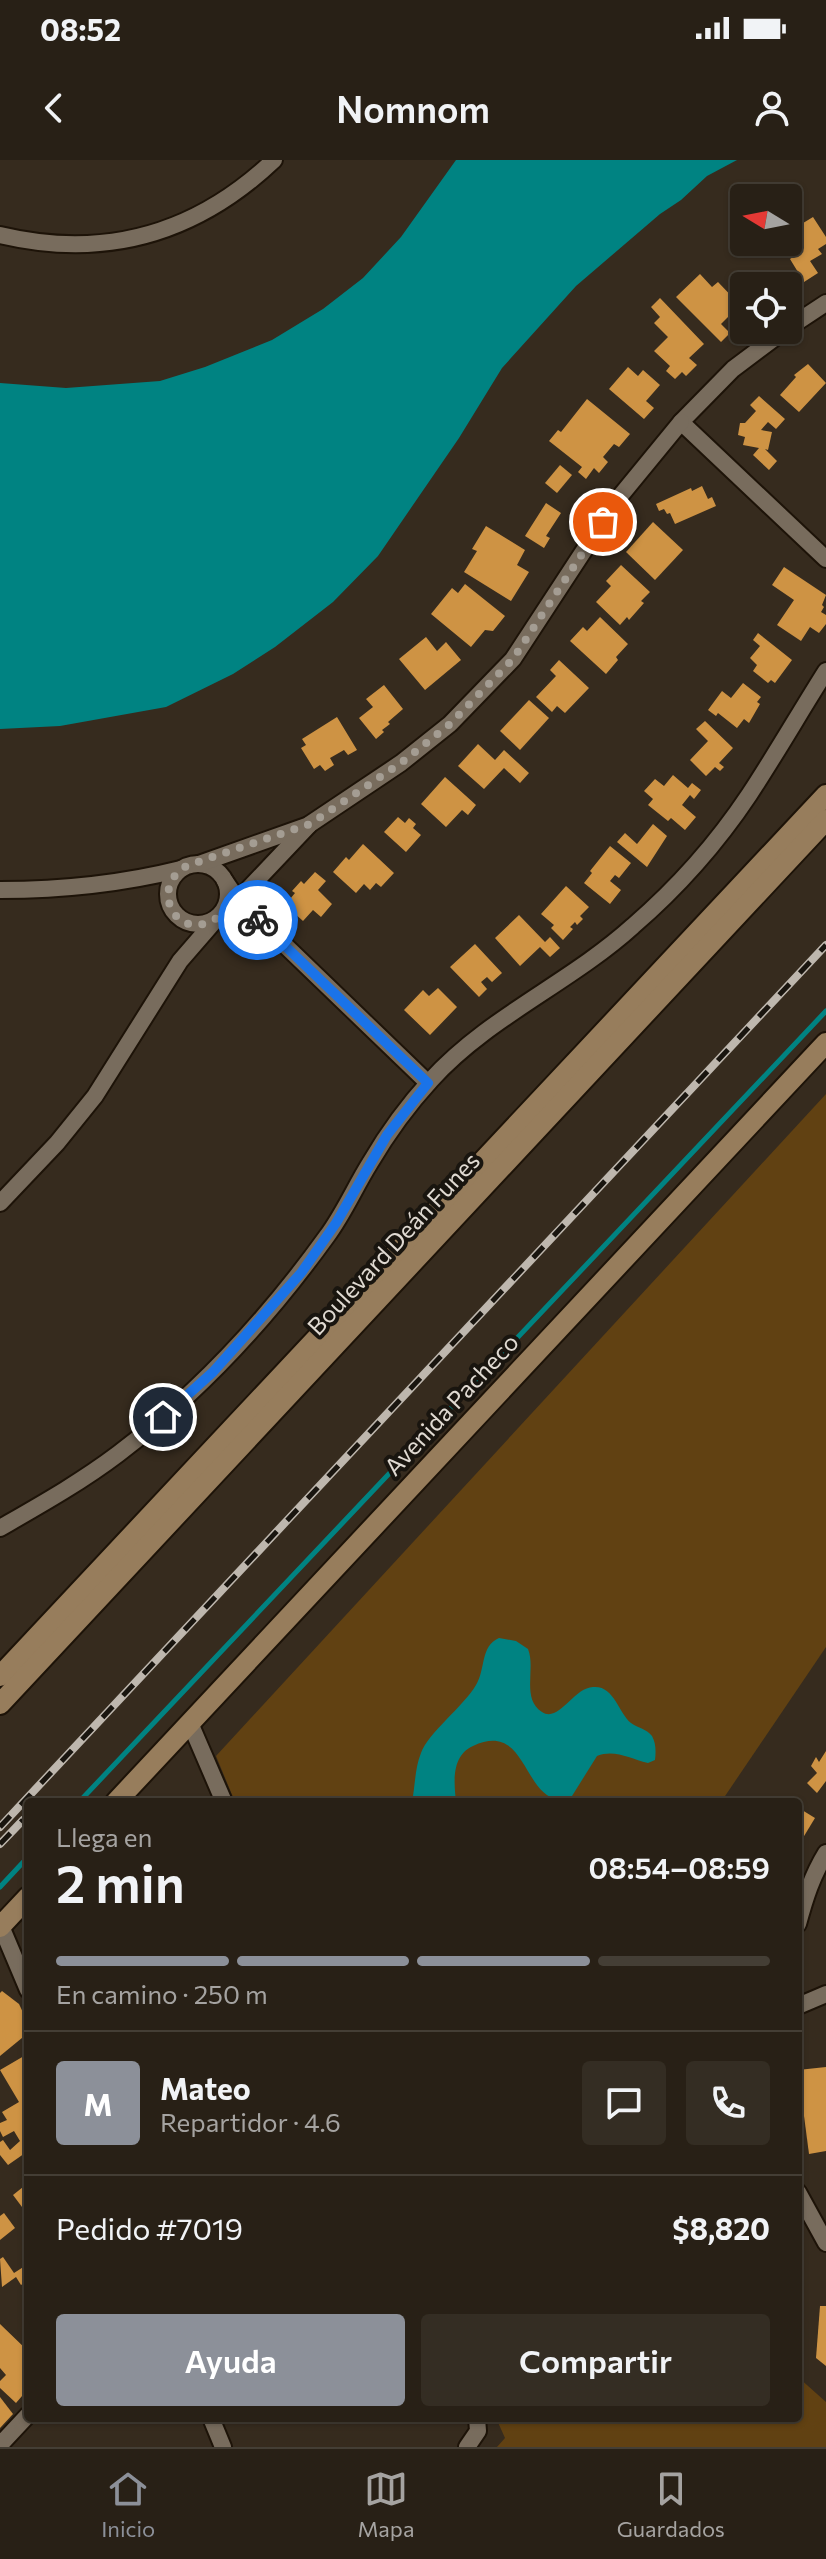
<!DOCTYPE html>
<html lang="es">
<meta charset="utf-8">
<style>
:root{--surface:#282016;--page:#342d23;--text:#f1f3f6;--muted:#a5a3a1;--line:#443e35;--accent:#8c9099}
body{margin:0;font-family:Commissioner,sans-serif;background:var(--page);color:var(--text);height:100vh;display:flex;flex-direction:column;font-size:30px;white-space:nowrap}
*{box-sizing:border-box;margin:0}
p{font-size:26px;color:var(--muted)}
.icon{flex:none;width:44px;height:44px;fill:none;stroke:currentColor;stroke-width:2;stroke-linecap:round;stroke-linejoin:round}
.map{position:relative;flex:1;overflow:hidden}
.drawer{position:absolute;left:24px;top:1638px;width:778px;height:624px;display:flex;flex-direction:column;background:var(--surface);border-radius:8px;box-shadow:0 2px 6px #0004,0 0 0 2px var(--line)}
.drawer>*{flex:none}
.needle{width:52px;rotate:280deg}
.fabs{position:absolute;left:730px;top:24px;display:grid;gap:16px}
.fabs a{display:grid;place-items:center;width:72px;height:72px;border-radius:8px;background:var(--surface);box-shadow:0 2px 6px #0004,0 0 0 2px var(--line);font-size:40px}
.pin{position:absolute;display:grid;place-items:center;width:68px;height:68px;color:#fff;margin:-34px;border:4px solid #fff;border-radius:50%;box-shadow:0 2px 8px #0007}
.courier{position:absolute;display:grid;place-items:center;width:80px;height:80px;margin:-40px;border:6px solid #1a73e8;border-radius:50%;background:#fff;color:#222;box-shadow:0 2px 10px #0007}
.summary em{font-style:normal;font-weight:600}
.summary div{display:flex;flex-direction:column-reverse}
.summary{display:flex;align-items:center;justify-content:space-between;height:136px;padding:0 32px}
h1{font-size:52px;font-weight:600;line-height:60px}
.bar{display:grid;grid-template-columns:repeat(4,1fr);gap:12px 8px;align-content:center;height:96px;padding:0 32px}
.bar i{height:10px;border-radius:6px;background:var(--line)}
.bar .current{background:var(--accent)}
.bar p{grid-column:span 4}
.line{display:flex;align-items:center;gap:20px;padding:0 32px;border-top:2px solid var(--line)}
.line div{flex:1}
.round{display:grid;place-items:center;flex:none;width:84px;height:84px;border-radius:8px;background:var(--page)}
.cta{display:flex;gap:16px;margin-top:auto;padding:16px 32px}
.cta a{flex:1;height:92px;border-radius:8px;background:var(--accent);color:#fff;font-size:32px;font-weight:600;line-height:92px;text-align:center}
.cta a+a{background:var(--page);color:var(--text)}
.status{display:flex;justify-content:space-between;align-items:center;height:56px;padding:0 40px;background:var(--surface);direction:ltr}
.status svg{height:22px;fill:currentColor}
header{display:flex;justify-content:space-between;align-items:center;height:104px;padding:0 32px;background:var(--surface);font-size:36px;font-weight:600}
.dock{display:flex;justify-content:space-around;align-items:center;height:112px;border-top:2px solid var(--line);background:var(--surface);font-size:22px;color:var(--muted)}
.dock a{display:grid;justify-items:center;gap:4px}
.dock .current{color:var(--accent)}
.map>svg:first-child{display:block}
.green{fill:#614112}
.water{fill:#008382}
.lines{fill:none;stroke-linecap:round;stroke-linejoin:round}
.stream{stroke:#008382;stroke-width:5}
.building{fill:#ce9344}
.street-casing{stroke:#1d1308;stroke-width:20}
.secondary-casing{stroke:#1d1308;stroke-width:24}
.street{stroke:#786c5d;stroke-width:16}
.secondary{stroke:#977d5c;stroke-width:20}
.rail-casing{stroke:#beb7ae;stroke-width:8}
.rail{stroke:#19150f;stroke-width:5;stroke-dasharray:15;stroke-linecap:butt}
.done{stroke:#a49d93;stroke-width:8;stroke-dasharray:0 14.4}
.route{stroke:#1a73e8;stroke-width:10}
.labels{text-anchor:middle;stroke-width:8;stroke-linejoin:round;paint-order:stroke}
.street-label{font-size:24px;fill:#e0dad2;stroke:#19150f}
</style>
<div class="status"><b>08:52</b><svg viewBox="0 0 49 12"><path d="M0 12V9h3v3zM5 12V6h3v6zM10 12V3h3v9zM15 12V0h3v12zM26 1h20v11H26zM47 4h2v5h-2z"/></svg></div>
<header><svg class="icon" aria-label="back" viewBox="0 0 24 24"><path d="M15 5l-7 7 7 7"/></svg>Nomnom<svg class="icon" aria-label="person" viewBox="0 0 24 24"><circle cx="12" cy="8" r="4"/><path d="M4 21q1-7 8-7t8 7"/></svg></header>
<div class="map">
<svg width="826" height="2287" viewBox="0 0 826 2287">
<rect width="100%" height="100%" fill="#362b1e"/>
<g class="green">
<path d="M826 934V1487L721 1642H235L216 1596Z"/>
<path d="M798 2217 826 2242V2287H497L505 2278 496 2258H798Z"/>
</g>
<g class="water">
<path d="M456 0H737L707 16 681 40 660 54 576 126 502 208 459 278 378 396 333 442 275 487 233 514 166 547 60 566 0 569V223L66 228 160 221 205 207 272 180 323 149 363 118 401 77Z"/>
<path d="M499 1478 516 1481 528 1489C536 1508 521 1539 542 1552 559 1563 573 1528 593 1527 614 1525 618 1552 631 1563 638 1568 647 1569 652 1576 656 1583 656 1592 655 1600L648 1603C630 1599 615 1589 597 1596L572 1636 559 1640C522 1634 526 1561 473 1586 451 1596 454 1622 456 1642H412C415 1627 415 1607 421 1593 428 1573 463 1547 476 1525 486 1509 480 1486 499 1478Z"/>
</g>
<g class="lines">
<g class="stream">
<path d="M79 1642 826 851"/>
<path d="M0 1727 28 1697"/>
</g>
</g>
<g class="building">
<path d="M813 57 826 77V84L818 89 822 94 810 101 818 113 804 122 790 99 793 97 784 82H788V68L790 71Z"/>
<path d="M700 114 712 127 718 122 740 145 721 164 730 173 721 182 676 137Z"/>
<path d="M660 138 704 184 689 198 697 205 686 216 682 212 675 219 666 211 670 206 654 191 668 177 654 163 660 157 651 147Z"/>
<path d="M808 204 826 223 799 252 780 235 796 217 794 215Z"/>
<path d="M628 207 638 216 643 210 660 225 646 241 654 248 644 259 609 229Z"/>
<path d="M759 236 785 259 776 269 768 262 761 270 772 272 768 290 765 289 777 301 769 310 753 295 759 288 743 285 745 277 738 275 740 263H745L756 251 750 245Z"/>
<path d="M587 239 630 274 619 287 614 284 603 297 608 302 599 313 594 308 586 319 578 312 582 307 549 281 558 270 561 272Z"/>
<path d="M560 305 572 315 557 333 545 323Z"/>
<path d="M702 326 708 339 712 337 716 346 675 364 670 353 667 354 664 349 659 351 656 344 691 328 692 331Z"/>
<path d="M546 343 561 353 546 376 550 378 544 388 525 376Z"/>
<path d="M653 362 683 390 655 420 626 392Z"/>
<path d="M486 366 525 390 517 405 529 412 511 441 464 412 477 391 472 389Z"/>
<path d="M621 405 650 432 641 441 644 443 629 460 627 457 620 465 596 442 611 426 606 421Z"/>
<path d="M784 407 826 435 822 445 824 447 821 452 826 455V464L819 473 810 467 801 481 777 465 794 440 772 425Z"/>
<path d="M465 424 505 456 493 471 485 470 471 487 431 454 452 428 458 433Z"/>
<path d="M600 457 628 484 616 497 618 500 606 514 570 481 583 467 587 471Z"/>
<path d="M758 473 792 500 775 523 771 520 768 523 753 511 757 505 750 498 760 486 753 480Z"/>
<path d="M426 477 437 491 446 482 461 500 425 530 399 499Z"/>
<path d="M559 500 589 528 565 553 557 546 552 552 536 537 556 516 550 510Z"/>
<path d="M743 523 761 537 757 542 760 544 749 563 744 559 737 568 718 553 716 556 708 550 722 531 731 538Z"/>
<path d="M384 525 403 549 388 562 390 564 382 570 384 572 376 579 359 558 373 547 366 539Z"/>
<path d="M529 540 549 558 520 590 500 571Z"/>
<path d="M337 557 357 590 348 595 344 590 330 598 334 605 325 611 320 605 314 609 301 588 306 585 302 579Z"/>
<path d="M705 561 733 588 719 603 724 607 720 611 715 607 706 616 690 600 708 581 696 569Z"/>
<path d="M478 584 495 600 504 590 529 613 520 623 504 608 484 629 458 606Z"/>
<path d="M673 615 688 628 692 623 701 630 694 639 690 635 682 645 696 657 685 670 671 658 668 661 648 645 653 639 644 631 655 619 664 626Z"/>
<path d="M445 617 476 645 468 655 462 650 446 667 421 644Z"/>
<path d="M398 657 405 663 409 658 416 664 413 668 421 675 406 692 384 672Z"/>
<path d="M653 664 667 676 647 707 617 682 625 673 637 684Z"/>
<path d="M363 684 394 713 381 727 376 723 370 730 364 724 356 733 333 712 346 697 349 700Z"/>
<path d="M610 686 631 703 619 718 615 715 610 721 621 730 610 744 584 723 592 713 590 711Z"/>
<path d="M315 712 326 721 318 730 332 744 321 757 313 750 303 761 285 745 295 733 292 731 301 721 304 724Z"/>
<path d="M566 726 589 747 580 756 583 759 577 765 575 762 570 767 573 769 563 780 551 768 554 765 541 754Z"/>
<path d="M519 755 545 782 550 777 560 788 550 797 540 787 520 806 495 778Z"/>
<path d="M475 784 502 813 492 822 487 817 481 822 487 829 479 837 450 807Z"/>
<path d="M438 828 457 847 430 875 404 850 423 830 429 836Z"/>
<path d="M826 1591V1621L817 1633 807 1623 817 1613 811 1606 816 1597 819 1602Z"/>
<path d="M802 1650 815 1658 798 1686V1657Z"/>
<path d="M2 1831 19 1844 28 1863V1873L0 1896V1833Z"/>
<path d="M24 1896 28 1903V1991L8 2005 0 1995V1982L3 1980 10 1990 20 1981 14 1971 3 1977 0 1971V1963L7 1960 2 1952 19 1942 0 1910Z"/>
<path d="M826 1907V1991L809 1994 798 1910Z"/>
<path d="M28 2023V2055L13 2035Z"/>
<path d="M4 2053 15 2068 0 2080V2056Z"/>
<path d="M3 2097 14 2113 28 2104V2120L21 2125 16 2117 2 2127 0 2099Z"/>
<path d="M820 2146H826V2206L816 2198Z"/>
<path d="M0 2164 28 2191V2208L23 2214 28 2218V2229L16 2243 0 2228V2221L6 2215 0 2208Z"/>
<path d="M0 2237 13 2254 0 2268Z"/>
</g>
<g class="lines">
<defs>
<g id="street">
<path d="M0 75C105 100 196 74 274 0"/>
<path d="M788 168 826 143"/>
<path d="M785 170 733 209 681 262 826 399"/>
<circle cx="198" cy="734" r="30"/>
<path d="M199 704 309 665"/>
<path d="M225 721 238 740 428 923"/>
<path d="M0 730C62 730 121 724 181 709"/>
<path d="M0 1043 57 983 95 936 180 801 219 756 238 740 310 664 401 603 450 564 513 499 617 340 681 262"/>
<path d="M0 1368C40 1345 81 1322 118 1294 199 1233 268 1158 327 1076 344 1053 355 1027 370 1003 387 974 408 945 431 920 488 857 570 823 633 766 677 728 717 683 749 635 776 594 800 552 826 511"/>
<path d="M190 1563 224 1642"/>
<path d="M798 1764C805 1738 812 1716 826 1693"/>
<path d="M1 1766 28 1830"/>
<path d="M798 1846 826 1834"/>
<path d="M798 2032 826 2083"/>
<path d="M211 2258 223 2287"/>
<path d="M0 2285 28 2255"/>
<path d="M467 2287 478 2271 477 2258"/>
</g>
<g id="secondary">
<path d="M0 1516 826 635"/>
<path d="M0 1544 826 660"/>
<path d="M116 1642 826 883"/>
<path d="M0 1767 28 1737"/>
</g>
</defs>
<use href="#street" class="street-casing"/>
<use href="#secondary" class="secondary-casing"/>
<use href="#street" class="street"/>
<use href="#secondary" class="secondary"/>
<defs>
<g id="rail">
<path d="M0 1667 826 785"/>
<path d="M0 1684 23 1660"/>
</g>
</defs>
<use href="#rail" class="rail-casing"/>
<use href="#rail" class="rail"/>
</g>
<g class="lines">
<path class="done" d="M258 760 238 740C229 748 219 759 207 763 170 776 151 722 189 705L310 664 401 603 450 564 513 499 603 362"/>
<path class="route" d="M163 1257 213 1212 301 1113 336 1063 387 975 428 923 258 760"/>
</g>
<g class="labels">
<g class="street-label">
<text transform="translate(394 1084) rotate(-47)" y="8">Boulevard Deán Funes</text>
<text transform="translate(452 1245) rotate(-47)" y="8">Avenida Pacheco</text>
</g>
</g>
</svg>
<div class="fabs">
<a><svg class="needle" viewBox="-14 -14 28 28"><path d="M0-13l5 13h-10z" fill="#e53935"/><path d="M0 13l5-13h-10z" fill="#a5a3a1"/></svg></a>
<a><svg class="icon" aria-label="locate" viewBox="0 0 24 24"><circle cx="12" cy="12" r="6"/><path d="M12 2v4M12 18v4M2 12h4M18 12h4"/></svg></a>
</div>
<div class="pin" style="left:603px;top:362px;background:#ea580c"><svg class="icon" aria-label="bag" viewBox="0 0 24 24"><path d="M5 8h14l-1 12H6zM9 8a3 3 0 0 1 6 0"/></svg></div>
<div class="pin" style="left:163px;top:1257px;background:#1f2937"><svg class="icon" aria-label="home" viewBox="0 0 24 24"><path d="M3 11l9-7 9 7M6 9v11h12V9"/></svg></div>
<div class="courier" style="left:258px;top:760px"><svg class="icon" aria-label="bike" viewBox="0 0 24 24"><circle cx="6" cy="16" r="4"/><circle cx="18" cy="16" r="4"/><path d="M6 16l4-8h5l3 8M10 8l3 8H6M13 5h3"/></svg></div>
<section class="drawer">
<div class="summary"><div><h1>2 min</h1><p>Llega en</p></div><em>08:54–08:59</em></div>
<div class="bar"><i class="current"></i><i class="current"></i><i class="current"></i><i></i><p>En camino · 250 m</p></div>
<div class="line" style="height:144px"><b class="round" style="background:var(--accent);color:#fff">M</b><div><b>Mateo</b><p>Repartidor · 4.6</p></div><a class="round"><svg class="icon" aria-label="chat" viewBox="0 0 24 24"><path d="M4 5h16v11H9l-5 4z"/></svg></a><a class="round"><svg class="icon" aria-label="phone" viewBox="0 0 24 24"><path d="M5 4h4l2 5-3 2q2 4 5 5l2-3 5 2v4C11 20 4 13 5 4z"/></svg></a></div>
<div class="line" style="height:104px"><div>Pedido #7019</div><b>$8,820</b></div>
<div class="cta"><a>Ayuda</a><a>Compartir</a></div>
</section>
</div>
<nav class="dock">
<a class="current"><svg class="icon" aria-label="home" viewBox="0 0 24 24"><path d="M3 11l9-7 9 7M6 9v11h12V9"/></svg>Inicio</a>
<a><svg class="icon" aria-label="map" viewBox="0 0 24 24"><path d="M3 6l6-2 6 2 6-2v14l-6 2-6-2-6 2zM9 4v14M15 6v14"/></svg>Mapa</a>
<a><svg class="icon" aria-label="saved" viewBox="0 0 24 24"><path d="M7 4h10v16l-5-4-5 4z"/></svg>Guardados</a>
</nav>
